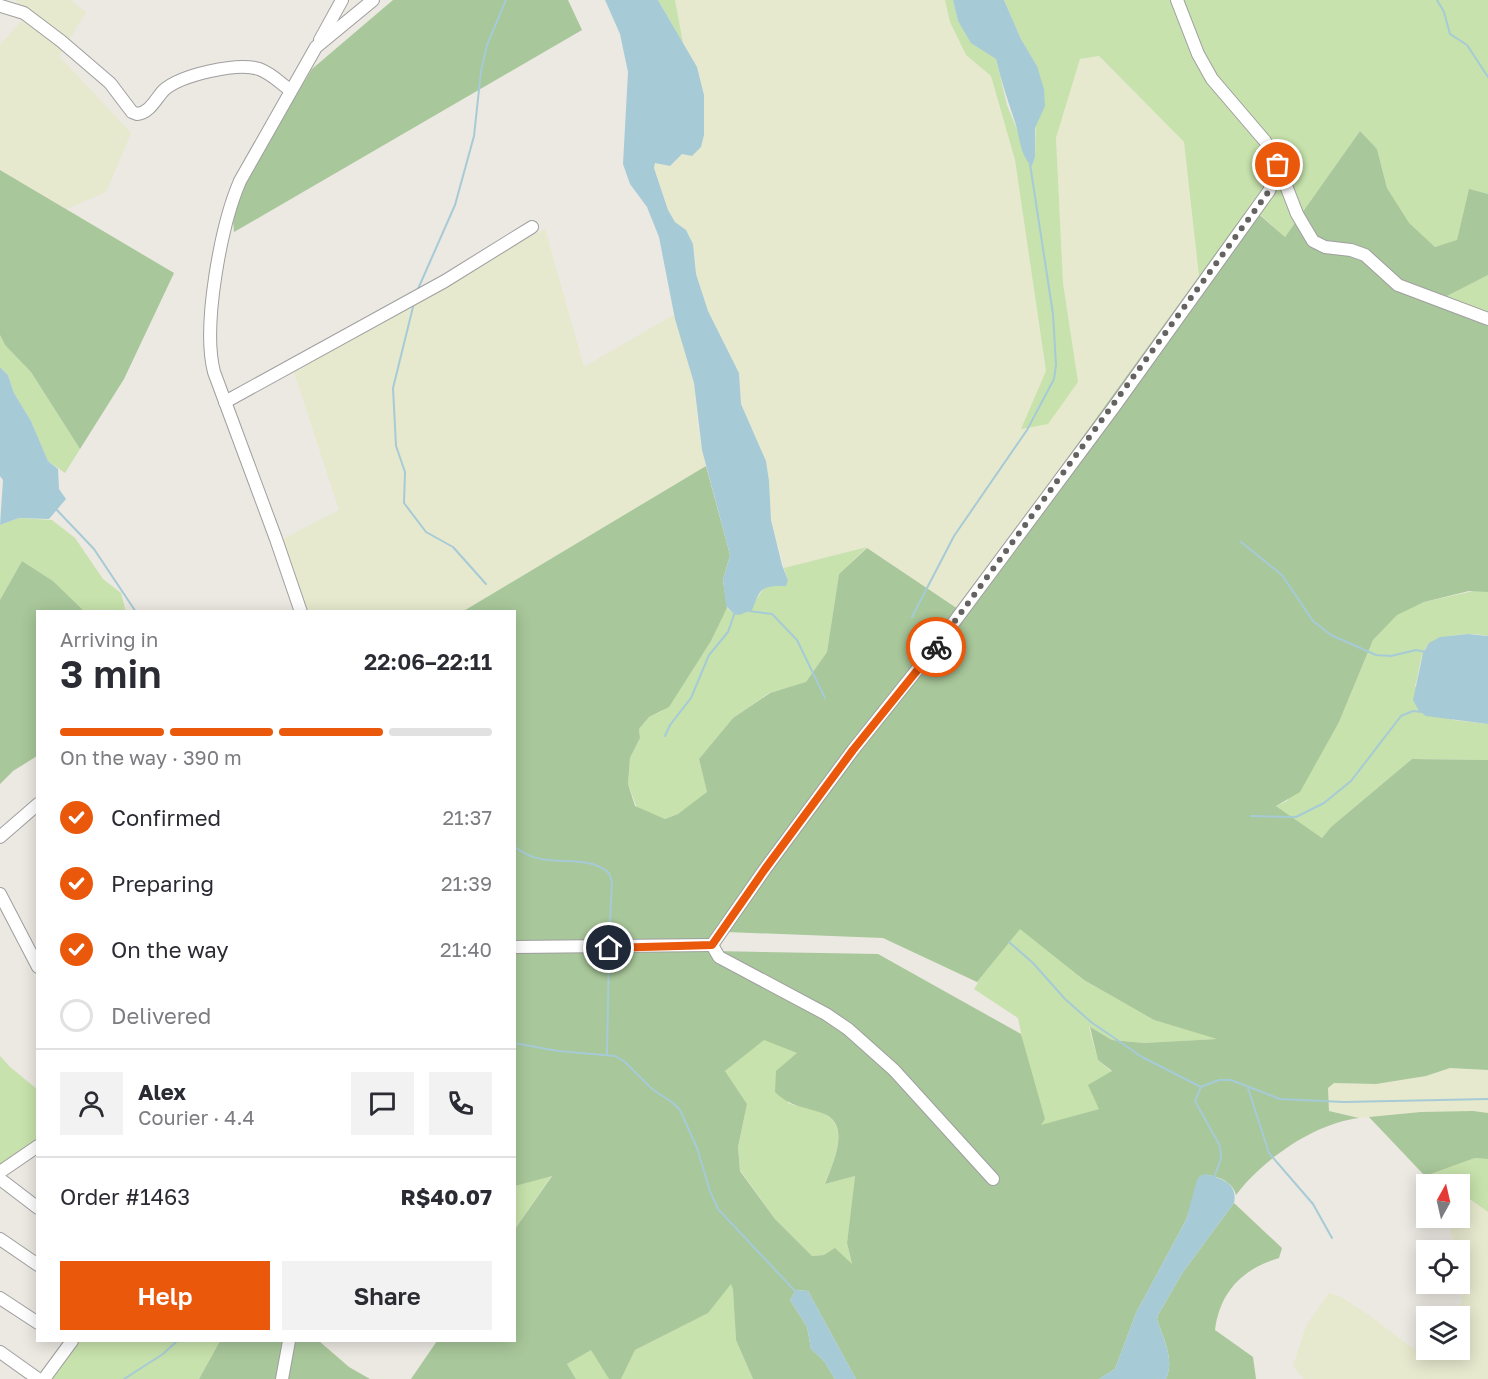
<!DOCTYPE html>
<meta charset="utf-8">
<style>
:root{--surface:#fff;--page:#f2f2f3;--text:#2b2b33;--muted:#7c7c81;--line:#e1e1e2;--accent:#ea580c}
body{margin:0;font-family:"Golos Text",sans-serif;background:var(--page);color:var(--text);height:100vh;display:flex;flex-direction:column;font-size:22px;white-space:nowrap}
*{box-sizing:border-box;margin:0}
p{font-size:20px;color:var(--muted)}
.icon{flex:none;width:33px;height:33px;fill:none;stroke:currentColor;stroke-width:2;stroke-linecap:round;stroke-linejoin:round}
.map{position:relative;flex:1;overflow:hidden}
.drawer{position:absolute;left:36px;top:610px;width:480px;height:732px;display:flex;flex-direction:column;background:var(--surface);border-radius:0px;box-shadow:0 3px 15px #0003}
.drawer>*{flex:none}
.needle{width:39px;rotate:8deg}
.tools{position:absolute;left:1416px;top:1174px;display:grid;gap:12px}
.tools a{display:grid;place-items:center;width:54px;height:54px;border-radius:0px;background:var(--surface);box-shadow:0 3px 15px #0003;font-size:30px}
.pin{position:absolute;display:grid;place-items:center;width:51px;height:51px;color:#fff;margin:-26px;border:3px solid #fff;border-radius:50%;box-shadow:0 2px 6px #0007}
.courier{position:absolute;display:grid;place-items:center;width:60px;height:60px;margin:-30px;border:4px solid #ea580c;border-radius:50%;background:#fff;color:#222;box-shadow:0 2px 8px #0007}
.headline em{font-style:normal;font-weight:600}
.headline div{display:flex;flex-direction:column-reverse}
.headline{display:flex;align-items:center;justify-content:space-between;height:102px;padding:0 24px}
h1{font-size:39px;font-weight:600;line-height:45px}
.bar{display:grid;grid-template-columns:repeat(4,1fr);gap:9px 6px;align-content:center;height:72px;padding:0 24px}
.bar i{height:8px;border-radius:4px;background:var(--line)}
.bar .current{background:var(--accent)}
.bar p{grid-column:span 4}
.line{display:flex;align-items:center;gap:15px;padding:0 24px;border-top:2px solid var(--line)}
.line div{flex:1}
.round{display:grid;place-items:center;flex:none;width:63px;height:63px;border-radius:0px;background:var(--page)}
ol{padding:0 24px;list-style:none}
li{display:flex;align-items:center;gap:18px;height:66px}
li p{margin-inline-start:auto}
li .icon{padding:6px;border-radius:50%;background:var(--accent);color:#fff;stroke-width:4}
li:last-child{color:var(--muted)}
li i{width:33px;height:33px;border:3px solid var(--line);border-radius:50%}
.primary-button{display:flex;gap:12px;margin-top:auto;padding:12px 24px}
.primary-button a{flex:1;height:69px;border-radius:0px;background:var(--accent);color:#fff;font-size:24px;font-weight:600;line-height:69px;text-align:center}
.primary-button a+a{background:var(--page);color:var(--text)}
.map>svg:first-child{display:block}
.farmland{fill:#e7e9ce}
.grass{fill:#c7e2ac}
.forest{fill:#a8c79a;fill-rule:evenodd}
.water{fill:#a6cbd6}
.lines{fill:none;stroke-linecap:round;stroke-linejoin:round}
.stream{stroke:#a6cbd6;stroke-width:2}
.minor-casing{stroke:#9f9f9f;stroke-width:14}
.minor{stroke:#fff;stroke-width:12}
.done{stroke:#646361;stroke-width:6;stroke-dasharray:0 10.8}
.route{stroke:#ea580c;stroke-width:8}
</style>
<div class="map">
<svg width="1488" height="1379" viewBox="0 0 1488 1379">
<rect width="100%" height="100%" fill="#ece8e2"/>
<g class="farmland">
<path d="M16 0H70L86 12 59 56 131 133 106 192 67 209 0 170V45L24 18Z"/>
<path d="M675 0H945L950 22 966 55 991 76 1015 160 1046 372 1078 382 1063 283 1056 138 1080 59 1098 56 1184 142 1199 276 958 609 866 547 784 568 771 520 766 461 741 404 739 373 708 311 696 274 695 255 689 235 675 222 668 210 654 168 655 163 668 166 676 161 682 154 692 156 704 135V95L697 67 683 43Z"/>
<path d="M545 229 584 367 675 314 694 383 698 428 706 466 462 612H302L277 542 339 510 292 366Z"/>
<path d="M1450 1068 1488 1070V1113L1421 1112 1359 1118 1329 1111 1328 1088 1334 1083 1376 1084 1426 1076Z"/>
<path d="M1460 1192 1488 1212V1379H1304L1293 1366 1306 1326 1329 1293 1341 1297 1370 1316 1411 1347 1427 1352 1460 1350V1317H1458L1462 1296V1266L1460 1251H1457L1446 1218H1460Z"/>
</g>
<g class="grass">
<path d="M658 0H675L683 43Z"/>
<path d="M945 0H953L958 21 982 48 996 59 1007 105 1032 166 1035 157 1037 66 1021 39 1004 0H1488V194L1469 190 1457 241 1435 247 1409 224 1387 188 1377 149 1360 131 1285 237 1254 209 1248 211 1199 276 1184 142 1099 56 1080 59 1056 138 1063 283 1078 382 1048 424 1021 429 1046 371 1015 160 991 76 966 55 950 22Z"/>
<path d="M1488 275V326L1458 314 1438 300Z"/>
<path d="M0 335 5 345 31 372 80 449 65 473 48 461 31 421 14 393 8 375 0 367Z"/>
<path d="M19 518 52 520 75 538 103 579 121 593 126 612H85L53 581 22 561 0 600V525Z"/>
<path d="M867 547 839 574 827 652 806 683 769 693 733 718 699 759 707 792 704 796 678 814 665 819 637 808 628 784 630 758 640 738 639 729 649 717 662 711 678 692 711 641 727 608 734 614C739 611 751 606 755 601 765 589 762 583 782 586L788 580 784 568Z"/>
<path d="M1478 590 1488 592V636C1473 632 1433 634 1425 649 1419 660 1419 675 1415 686L1453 720 1488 724V760L1412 759 1331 827 1322 838 1276 806 1287 801 1339 722 1373 640 1397 614 1424 602Z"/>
<path d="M1020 928 1084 980 1154 1020 1219 1039 1144 1043 1112 1040 1089 1027 1098 1060 1112 1072 1099 1109 1040 1126 1018 1018 974 989 978 983 977 982Z"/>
<path d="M764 1039 797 1053 788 1103C799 1107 815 1108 825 1114 851 1129 832 1163 825 1184L855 1176 847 1243 852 1265 824 1255 812 1256 775 1219 740 1170 738 1147 747 1104 725 1071Z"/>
<path d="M0 1056 10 1067 38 1090 37 1151 0 1176Z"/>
<path d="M1475 1158 1488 1159V1212L1460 1192V1185L1432 1183 1425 1176Z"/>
<path d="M552 1175 517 1226 515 1229V1186Z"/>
<path d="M731 1283 733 1290 736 1340 753 1379H621L635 1350 707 1313Z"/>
<path d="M78 1341H220L199 1379H48Z"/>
<path d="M592 1349 609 1379H576L567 1364Z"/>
</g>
<g class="forest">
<path d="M393 0H568L582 30 234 232 233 220 242 185 312 69Z"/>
<path d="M1360 131 1377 149 1387 188 1409 223 1435 247 1457 240 1469 189 1488 194V275L1439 300 1458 314 1488 326V592L1469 591 1424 602 1397 615 1373 640 1339 722 1300 792 1276 806 1322 838 1331 827 1412 759 1488 760V1070L1450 1068 1426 1076 1376 1084 1334 1083 1328 1088 1329 1111 1359 1118C1315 1123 1262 1160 1236 1195 1233 1181 1213 1173 1200 1176L1186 1220 1136 1313 1115 1369 1099 1379H856L808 1291 796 1290 790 1300 807 1327 811 1349 824 1361 835 1379H753L736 1340 733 1290 731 1284 708 1313 635 1350 621 1379H609L591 1350 567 1364 576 1379H411L437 1341H514L515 1229 552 1176 515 1186 514 612H462L706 466 730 555 723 580 727 608 711 641 669 707 649 717 639 729 640 738 630 758 628 784 635 806 665 819 678 814 707 792 699 759 733 718 770 693 806 682 827 652 839 574 867 548 958 609 1244 214 1253 209 1285 237ZM1020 929 1084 980 1154 1020 1217 1039 1144 1043 1112 1040 1090 1027 1098 1060 1112 1071 1088 1085 1099 1109 1041 1125 1045 1119 1021 1034 878 954 714 951 727 932 883 938 977 982ZM764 1040 797 1053 776 1071 775 1092C791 1107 802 1106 822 1113 853 1124 832 1164 825 1184L855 1176 847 1243 852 1264 835 1248 824 1255 812 1256 775 1219 740 1171 738 1147 747 1104 725 1071Z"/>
<path d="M0 170 174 273 124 379 80 449 31 372 5 345 0 335Z"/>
<path d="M22 561 53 581 85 612H38L37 756 13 771 0 784V600Z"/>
<path d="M1473 1111 1488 1113V1159L1475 1158 1425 1176 1369 1117 1421 1112Z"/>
<path d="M1234 1203 1282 1248 1279 1258C1242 1269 1220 1292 1215 1330L1253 1357 1256 1379H1166C1175 1358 1163 1339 1157 1319L1158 1315 1183 1272Z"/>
<path d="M220 1341H319L349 1367 370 1379H199Z"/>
</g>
<g class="water">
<path d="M605 0H658L697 67 704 95V135L701 147 692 156 682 154 670 166 655 163 654 168 668 210 675 222 686 230 693 244 696 274 708 311 739 373 741 404 766 461 769 481 771 520 782 565 788 580 786 586C761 586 761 587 752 610L739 615 734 614 726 606 723 580 730 555 702 450 694 383 675 319 659 237 647 207 630 184 623 164 628 72 620 34Z"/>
<path d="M953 0H1004L1021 39 1037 66 1044 89 1045 106 1035 128V157L1032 166C1020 156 1020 137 1015 122 1008 101 1001 81 996 59L971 43 958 21Z"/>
<path d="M0 367 8 375 14 393 31 421 48 461 58 469 59 489 66 499 49 519 19 518 0 525 3 480 0 476Z"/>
<path d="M1468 634 1488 636V724L1426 716 1419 711 1413 700 1423 653 1429 643 1440 637Z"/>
<path d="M1206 1174C1222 1179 1238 1183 1234 1203L1183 1272 1158 1315 1157 1319C1163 1339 1175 1359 1166 1379H1099L1115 1369 1136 1313 1186 1220 1197 1180 1200 1176Z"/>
<path d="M796 1290 808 1291 856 1379H835L824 1361 811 1349 807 1327 790 1300Z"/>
</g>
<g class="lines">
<g class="stream">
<path d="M1437 0 1444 12 1450 34 1467 45 1488 77"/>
<path d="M418 289 455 205 474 136 481 71 487 45 506 0"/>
<path d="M414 303 393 388 396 446 405 472 404 503 426 532 453 547 486 584"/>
<path d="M55 508 94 549 136 612"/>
<path d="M1241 542 1282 575 1313 621 1331 635 1376 655 1391 656 1416 650 1426 652"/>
<path d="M749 611 772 614 797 640 825 698"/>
<path d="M912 617 954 536 1027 430 1054 379 1056 365 1053 314 1030 164"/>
<path d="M665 736 670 725 691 698 709 655 728 632 735 612"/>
<path d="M1251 816 1296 817 1324 803 1351 781 1401 716 1413 711 1422 712"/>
<path d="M514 846C545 873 582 850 609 873L612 882 609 943"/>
<path d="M1009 942 1033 963 1065 999 1091 1022 1142 1057 1201 1087"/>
<path d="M514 1043 558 1051 615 1056 625 1062 652 1089 673 1103 680 1110 697 1148 710 1191 718 1209 796 1292"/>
<path d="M607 1054 609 952"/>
<path d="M1248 1088 1269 1153 1313 1204 1332 1238"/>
<path d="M1214 1177 1221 1159 1220 1146 1195 1101 1201 1087 1219 1080H1231L1280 1099 1344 1102 1488 1099"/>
<path d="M124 1379 163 1354 177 1341"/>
</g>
<defs>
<g id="minor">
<path d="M1177 0 1198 54 1212 79 1265 141 1278 165 1297 214 1313 241 1325 247 1351 250 1365 255 1398 285 1488 319"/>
<path d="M1 6 24 13 61 41 110 83 132 112 137 114C150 113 156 98 164 90 181 75 237 62 259 69 271 73 280 83 290 90"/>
<path d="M320 40 342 0"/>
<path d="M225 402 445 281 532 227"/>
<path d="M301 612 276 539 214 372C202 326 221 225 240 181L316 47 373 0"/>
<path d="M0 837 38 804"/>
<path d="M0 894 38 967"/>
<path d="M514 947 712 945"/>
<path d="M0 1172 38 1146"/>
<path d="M0 1179 38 1208"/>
<path d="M993 1179 894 1070 848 1029 826 1014 719 957 712 945 765 869 853 750 940 641 1114 407 1269 191 1278 165"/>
<path d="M0 1239 38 1265"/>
<path d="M0 1298 38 1323"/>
<path d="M0 1352 38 1379"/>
<path d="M44 1379 72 1341"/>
<path d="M282 1379 289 1341"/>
</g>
</defs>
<use href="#minor" class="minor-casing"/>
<use href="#minor" class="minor"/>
</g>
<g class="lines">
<path class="done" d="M936 647 1269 191 1278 165"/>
<path class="route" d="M609 948 712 945 765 869 853 750 936 647"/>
</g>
</svg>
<div class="tools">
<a><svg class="needle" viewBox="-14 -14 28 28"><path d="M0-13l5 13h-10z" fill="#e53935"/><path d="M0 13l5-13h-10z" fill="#7c7c81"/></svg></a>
<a><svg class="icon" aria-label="locate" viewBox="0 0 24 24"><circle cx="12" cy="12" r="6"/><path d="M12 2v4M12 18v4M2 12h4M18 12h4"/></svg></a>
<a><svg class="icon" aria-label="layers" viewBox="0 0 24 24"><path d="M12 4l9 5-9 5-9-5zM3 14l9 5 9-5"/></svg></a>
</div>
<div class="pin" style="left:1278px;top:165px;background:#ea580c"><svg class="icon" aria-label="bag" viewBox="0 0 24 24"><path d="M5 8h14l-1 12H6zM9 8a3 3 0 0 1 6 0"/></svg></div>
<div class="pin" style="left:609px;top:948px;background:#1f2937"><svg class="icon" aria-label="home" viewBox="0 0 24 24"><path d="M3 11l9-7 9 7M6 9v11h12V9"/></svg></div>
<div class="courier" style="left:936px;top:647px"><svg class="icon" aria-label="bike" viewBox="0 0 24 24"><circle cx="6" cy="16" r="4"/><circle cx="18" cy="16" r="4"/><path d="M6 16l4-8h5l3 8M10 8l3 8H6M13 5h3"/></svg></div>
<section class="drawer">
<div class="headline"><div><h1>3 min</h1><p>Arriving in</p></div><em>22:06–22:11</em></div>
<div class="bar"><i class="current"></i><i class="current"></i><i class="current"></i><i></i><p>On the way · 390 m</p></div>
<ol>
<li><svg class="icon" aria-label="check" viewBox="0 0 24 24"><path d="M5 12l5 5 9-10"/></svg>Confirmed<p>21:37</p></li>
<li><svg class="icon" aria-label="check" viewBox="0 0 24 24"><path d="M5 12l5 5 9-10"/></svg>Preparing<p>21:39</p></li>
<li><svg class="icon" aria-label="check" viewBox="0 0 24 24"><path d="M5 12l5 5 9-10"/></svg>On the way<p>21:40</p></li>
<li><i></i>Delivered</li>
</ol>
<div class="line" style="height:108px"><a class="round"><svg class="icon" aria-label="person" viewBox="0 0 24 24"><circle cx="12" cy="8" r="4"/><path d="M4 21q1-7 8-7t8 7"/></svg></a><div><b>Alex</b><p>Courier · 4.4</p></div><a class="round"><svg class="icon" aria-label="chat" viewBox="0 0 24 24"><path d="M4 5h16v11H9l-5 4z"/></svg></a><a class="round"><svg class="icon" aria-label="phone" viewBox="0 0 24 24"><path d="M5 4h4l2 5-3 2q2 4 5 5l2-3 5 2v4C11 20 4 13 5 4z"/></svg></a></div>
<div class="line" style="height:78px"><div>Order #1463</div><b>R$40.07</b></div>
<div class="primary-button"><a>Help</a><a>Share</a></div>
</section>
</div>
